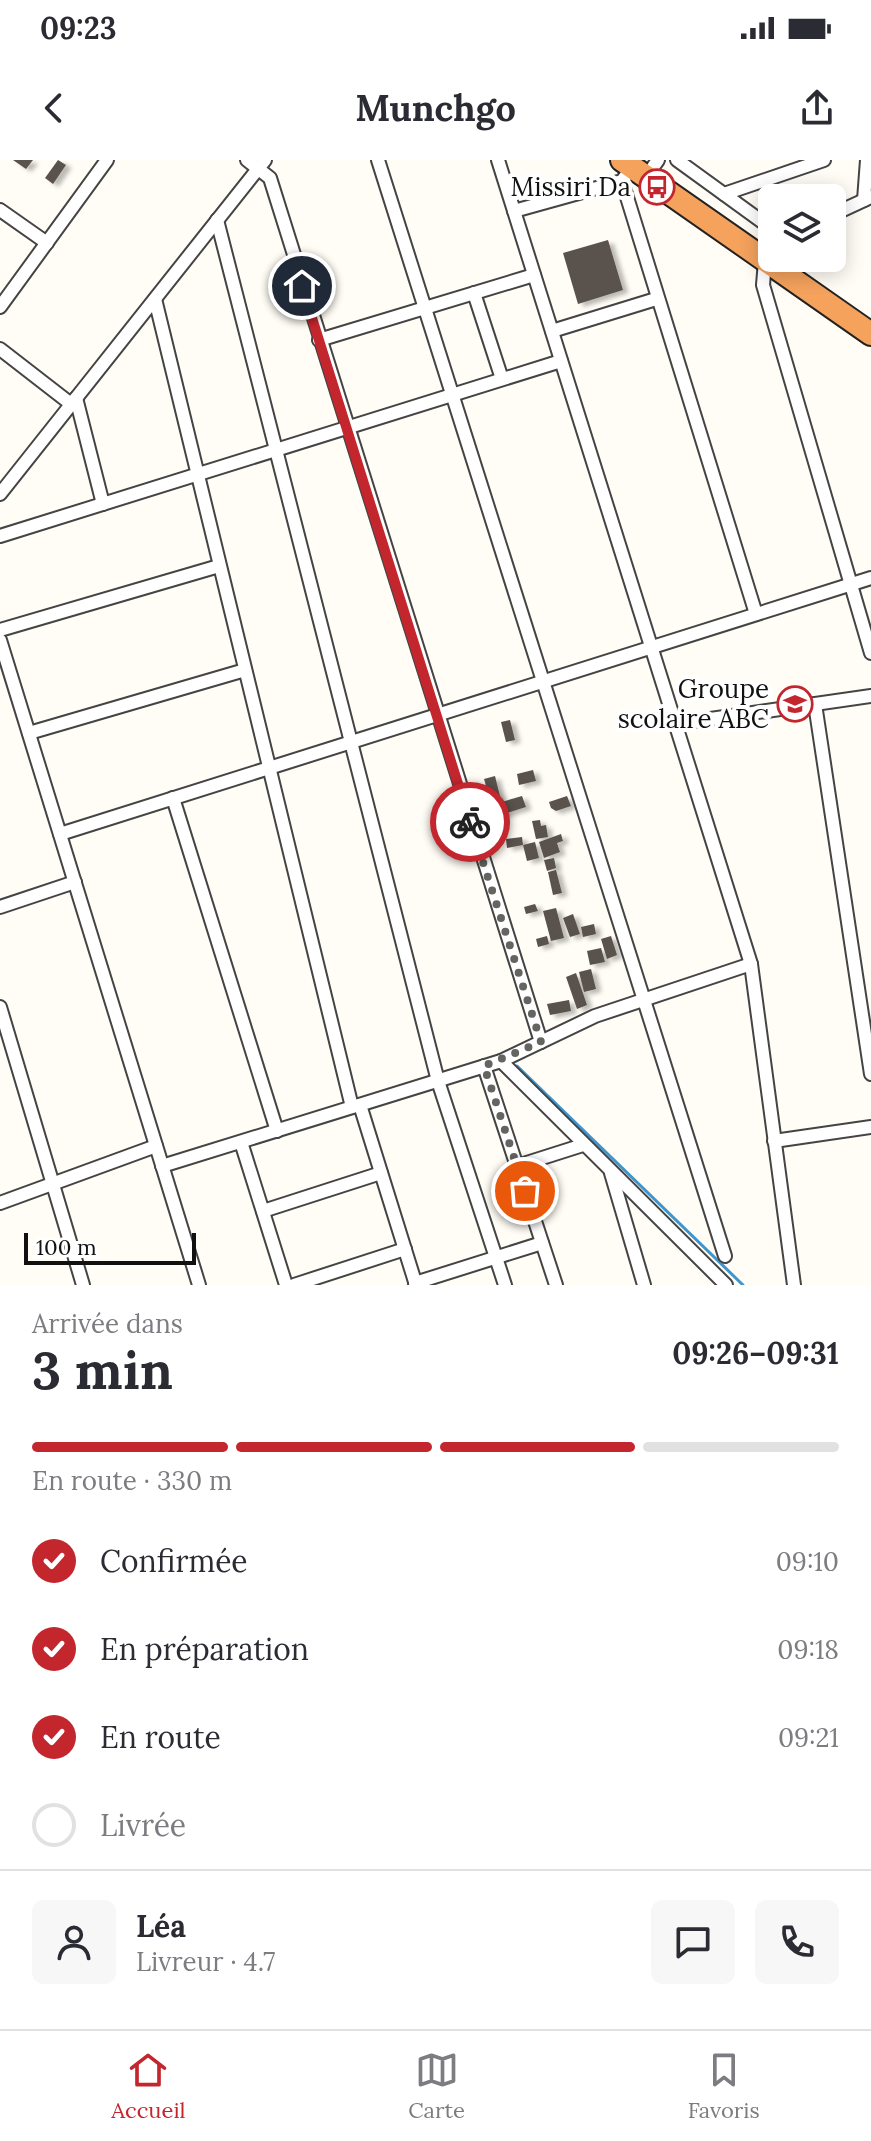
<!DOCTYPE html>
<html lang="fr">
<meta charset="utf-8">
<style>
:root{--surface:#fff;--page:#f7f7f7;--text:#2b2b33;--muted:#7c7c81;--line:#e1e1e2;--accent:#c4262e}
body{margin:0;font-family:Lora,serif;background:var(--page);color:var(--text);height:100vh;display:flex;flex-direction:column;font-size:30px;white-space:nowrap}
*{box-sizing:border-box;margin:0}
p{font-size:26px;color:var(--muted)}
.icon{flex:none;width:44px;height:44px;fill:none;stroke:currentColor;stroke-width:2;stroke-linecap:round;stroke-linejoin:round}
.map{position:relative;height:1125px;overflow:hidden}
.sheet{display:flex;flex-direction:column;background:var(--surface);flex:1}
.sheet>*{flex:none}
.tools{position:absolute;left:758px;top:24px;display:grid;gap:16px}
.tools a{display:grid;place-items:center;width:88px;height:88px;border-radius:12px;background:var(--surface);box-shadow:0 4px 20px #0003;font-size:40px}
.scale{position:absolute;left:24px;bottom:20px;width:172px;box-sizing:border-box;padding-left:8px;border:4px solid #111;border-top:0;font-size:22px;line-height:28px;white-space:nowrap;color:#111;-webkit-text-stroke:6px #fff;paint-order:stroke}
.pin{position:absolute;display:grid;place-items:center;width:68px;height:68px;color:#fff;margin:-34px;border:4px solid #fff;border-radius:50%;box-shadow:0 2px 8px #0007}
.courier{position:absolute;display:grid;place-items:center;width:80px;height:80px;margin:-40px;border:6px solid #c4262e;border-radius:50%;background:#fff;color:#222;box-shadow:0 2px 10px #0007}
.overview em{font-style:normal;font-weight:700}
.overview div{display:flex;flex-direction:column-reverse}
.overview{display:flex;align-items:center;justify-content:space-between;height:136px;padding:0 32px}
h1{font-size:52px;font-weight:700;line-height:60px}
.bar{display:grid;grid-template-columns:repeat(4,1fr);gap:12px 8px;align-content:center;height:96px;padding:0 32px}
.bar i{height:10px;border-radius:6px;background:var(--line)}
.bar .on{background:var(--accent)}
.bar p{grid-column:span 4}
.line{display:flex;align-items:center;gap:20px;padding:0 32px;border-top:2px solid var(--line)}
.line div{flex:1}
.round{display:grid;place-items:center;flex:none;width:84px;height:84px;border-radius:12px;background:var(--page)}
ol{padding:0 32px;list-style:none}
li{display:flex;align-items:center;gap:24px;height:88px}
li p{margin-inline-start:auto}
li .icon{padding:8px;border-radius:50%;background:var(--accent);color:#fff;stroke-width:4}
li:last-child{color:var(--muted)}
li i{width:44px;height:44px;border:4px solid var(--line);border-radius:50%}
.status{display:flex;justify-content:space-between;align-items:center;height:56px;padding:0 40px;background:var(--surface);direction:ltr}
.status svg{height:22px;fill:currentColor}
header{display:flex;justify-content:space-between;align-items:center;height:104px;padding:0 32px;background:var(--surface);font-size:36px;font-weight:700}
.tabs{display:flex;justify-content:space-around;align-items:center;height:112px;border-top:2px solid var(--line);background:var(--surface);font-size:22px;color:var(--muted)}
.tabs a{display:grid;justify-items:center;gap:4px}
.tabs .on{color:var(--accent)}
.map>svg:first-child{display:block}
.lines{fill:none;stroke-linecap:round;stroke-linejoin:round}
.stream{stroke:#3f96cf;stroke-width:3}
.building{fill:#5a524d;filter:url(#shadow)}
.street-casing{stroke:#444;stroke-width:16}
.highway-casing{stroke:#222;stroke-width:26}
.street{stroke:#fff;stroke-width:12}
.highway{stroke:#f5a25d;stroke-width:22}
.done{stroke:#646461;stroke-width:8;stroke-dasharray:0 14.4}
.route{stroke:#c4262e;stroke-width:10}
.labels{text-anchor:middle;stroke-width:8;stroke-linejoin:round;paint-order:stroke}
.poi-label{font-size:26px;fill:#111;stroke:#fff;text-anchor:end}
</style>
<div class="status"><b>09:23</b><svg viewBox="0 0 49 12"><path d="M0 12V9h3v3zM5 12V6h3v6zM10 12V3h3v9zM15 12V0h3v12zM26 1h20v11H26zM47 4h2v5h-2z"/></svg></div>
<header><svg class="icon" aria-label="back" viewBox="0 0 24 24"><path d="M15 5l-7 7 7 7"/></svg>Munchgo<svg class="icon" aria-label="share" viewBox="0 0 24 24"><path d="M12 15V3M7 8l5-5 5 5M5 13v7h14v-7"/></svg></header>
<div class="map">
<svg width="871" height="1125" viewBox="0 0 871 1125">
<defs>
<filter id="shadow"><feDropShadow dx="5.5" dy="3" stdDeviation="2" flood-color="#0004"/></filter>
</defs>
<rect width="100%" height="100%" fill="#fffdf5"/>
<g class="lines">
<path class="stream" d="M517 906 743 1125"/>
</g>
<g class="building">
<path d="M13 0H33L26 9Z"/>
<path d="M58 0 66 5 53 24 45 18Z"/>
<path d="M608 80 623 130 578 144 563 93Z"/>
<path d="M510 560 515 580 506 582 501 562Z"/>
<path d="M533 610 536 621 519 625 517 614Z"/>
<path d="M495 616 501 640 491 643 484 619Z"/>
<path d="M522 636 526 647 494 657 491 645Z"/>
<path d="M567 636 571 646 556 651 551 648 549 642Z"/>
<path d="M540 660 541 666 546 665 548 677 536 679 532 661Z"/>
<path d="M561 674 563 681 557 683 560 692 544 698 539 682Z"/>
<path d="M522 677 523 685 535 682 539 698 527 701 523 685 507 688 506 679Z"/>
<path d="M554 698 556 708 547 711 544 700Z"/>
<path d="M556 710 562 733 553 735 548 712Z"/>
<path d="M535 744 538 751 526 754 524 747Z"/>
<path d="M556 748 564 778 551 781 543 751Z"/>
<path d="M573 754 580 774 570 777 563 758Z"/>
<path d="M594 764 596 774 583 777 581 767Z"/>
<path d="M547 776 549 784 538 787 536 779Z"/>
<path d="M611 776 617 795 607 799 601 779Z"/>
<path d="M601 788 605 802 590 805 587 791Z"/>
<path d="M591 809 596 829 584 832 579 812Z"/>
<path d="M576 813 587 845 577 849 566 817Z"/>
<path d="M569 840 571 851 550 855 547 844Z"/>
</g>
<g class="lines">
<defs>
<g id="street">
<path d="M247 0 270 18 541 882"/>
<path d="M378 0 725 1096"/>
<path d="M498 0 751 804 794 1125"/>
<path d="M677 0 772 69"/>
<path d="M653 7 658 0"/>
<path d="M622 21 756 454"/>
<path d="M724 34 824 0"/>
<path d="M864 40 867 0"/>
<path d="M0 50 47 83"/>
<path d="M514 51 622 21 627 14"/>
<path d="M832 55 871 37"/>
<path d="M217 60 438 921 505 1125"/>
<path d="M765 85 772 82"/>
<path d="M765 101 763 125 871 493"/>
<path d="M474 133 502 219"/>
<path d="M155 139 352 947"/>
<path d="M0 147 107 0"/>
<path d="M552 171 656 139"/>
<path d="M319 180 534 115"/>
<path d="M0 189 71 244"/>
<path d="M76 238 103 344"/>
<path d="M0 334 265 0"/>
<path d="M0 376 561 201"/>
<path d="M0 470 219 406"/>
<path d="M0 480 199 1125"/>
<path d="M815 544 871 914"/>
<path d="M675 564 871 536"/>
<path d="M29 573 245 510"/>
<path d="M173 638 277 971"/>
<path d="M60 674 871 418"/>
<path d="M0 747 75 722"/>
<path d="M0 847 83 1125"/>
<path d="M501 901 726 1125"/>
<path d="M484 906 556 1125"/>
<path d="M360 945 416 1125"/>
<path d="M774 981 871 967"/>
<path d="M241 982 286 1125"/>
<path d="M162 1006 501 901 595 856 751 804"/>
<path d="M517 1006 583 985"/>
<path d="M611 1013 644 1125"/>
<path d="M0 1043 156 986"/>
<path d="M263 1051 381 1013"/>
<path d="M415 1123 542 1083"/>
<path d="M294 1125 405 1089"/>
</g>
<path id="highway" d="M622 0 871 174"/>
</defs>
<use href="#street" class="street-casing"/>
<use href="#highway" class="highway-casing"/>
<use href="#street" class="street"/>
<use href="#highway" class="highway"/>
</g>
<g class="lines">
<path class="done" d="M470 662 541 882 484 906 525 1031"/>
<path class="route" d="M302 126 470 662"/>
</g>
<defs>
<symbol id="bus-ring" viewBox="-11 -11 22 22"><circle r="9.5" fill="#fff" stroke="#c4262e" stroke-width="1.5"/><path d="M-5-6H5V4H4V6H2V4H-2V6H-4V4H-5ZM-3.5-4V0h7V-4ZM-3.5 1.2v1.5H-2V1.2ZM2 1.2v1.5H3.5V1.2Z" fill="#c4262e"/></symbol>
<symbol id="school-ring" viewBox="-11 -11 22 22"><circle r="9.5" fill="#fff" stroke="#c4262e" stroke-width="1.5"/><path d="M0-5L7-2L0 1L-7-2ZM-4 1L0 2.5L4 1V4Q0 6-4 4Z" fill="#c4262e"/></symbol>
</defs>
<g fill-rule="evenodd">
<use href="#bus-ring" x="637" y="7" width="40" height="40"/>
<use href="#school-ring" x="775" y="524" width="40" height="40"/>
</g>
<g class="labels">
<g class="poi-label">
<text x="631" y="36">Missiri Da</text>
<text x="769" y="538">Groupe<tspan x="769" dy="30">scolaire ABC</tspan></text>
</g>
</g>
</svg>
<div class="tools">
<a><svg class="icon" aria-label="layers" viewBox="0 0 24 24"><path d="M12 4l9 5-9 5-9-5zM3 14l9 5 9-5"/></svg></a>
</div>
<div class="scale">100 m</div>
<div class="pin" style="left:525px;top:1031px;background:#ea580c"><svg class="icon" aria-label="bag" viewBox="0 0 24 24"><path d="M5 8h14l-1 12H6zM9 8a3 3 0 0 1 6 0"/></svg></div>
<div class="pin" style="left:302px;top:126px;background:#1f2937"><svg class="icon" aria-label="home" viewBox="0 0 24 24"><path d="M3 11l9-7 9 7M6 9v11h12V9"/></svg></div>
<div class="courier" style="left:470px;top:662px"><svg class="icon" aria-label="bike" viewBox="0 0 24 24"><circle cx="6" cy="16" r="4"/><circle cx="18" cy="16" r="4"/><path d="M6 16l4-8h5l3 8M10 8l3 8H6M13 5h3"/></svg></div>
</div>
<section class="sheet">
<div class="overview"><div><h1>3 min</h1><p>Arrivée dans</p></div><em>09:26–09:31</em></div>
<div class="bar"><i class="on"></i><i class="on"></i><i class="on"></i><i></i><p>En route · 330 m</p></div>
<ol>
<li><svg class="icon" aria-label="check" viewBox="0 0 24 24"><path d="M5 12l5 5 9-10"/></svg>Confirmée<p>09:10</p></li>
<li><svg class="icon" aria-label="check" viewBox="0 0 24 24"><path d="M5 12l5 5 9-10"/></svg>En préparation<p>09:18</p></li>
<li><svg class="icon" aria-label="check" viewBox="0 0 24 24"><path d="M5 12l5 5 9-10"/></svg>En route<p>09:21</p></li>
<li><i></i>Livrée</li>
</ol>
<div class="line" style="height:144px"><a class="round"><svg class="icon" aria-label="person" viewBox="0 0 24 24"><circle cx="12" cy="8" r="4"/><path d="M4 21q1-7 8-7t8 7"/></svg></a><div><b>Léa</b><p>Livreur · 4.7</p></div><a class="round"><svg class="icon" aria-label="chat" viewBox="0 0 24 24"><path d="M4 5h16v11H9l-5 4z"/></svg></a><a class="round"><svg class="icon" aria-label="phone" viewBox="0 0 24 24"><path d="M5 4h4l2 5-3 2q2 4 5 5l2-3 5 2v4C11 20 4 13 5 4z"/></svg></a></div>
</section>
<nav class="tabs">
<a class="on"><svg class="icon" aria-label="home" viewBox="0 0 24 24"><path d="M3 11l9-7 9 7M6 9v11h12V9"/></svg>Accueil</a>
<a><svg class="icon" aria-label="map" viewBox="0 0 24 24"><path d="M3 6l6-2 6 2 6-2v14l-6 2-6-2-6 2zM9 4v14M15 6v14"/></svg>Carte</a>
<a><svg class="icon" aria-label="saved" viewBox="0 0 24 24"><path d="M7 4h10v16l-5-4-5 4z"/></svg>Favoris</a>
</nav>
